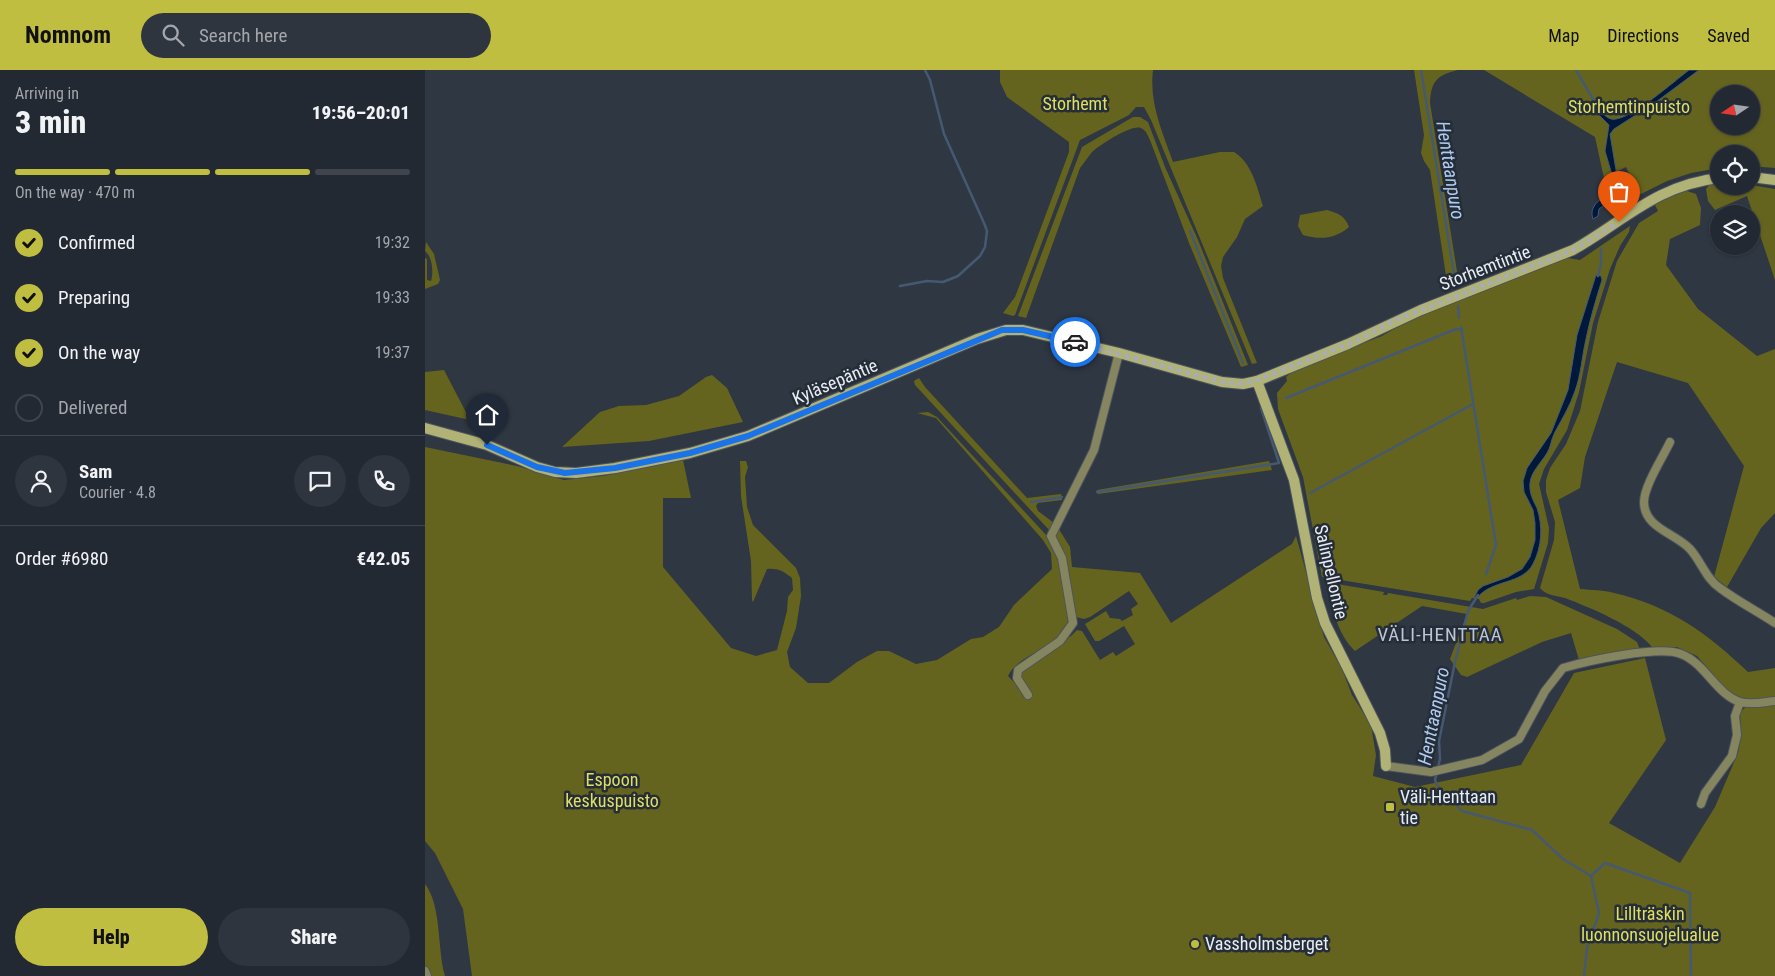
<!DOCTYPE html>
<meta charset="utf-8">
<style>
:root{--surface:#232932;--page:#2f353e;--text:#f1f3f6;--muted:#a3a6ac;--line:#40454d;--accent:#c0be41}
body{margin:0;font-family:"Roboto Condensed",sans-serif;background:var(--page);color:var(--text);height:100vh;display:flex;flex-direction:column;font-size:19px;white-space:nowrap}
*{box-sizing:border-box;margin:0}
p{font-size:16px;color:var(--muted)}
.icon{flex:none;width:28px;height:28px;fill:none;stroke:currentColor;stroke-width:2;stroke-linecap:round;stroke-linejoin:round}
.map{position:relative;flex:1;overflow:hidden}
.sheet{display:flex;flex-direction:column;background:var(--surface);width:425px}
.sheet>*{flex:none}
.needle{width:32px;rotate:257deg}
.buttons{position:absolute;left:1285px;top:15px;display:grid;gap:10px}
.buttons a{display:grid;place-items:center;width:50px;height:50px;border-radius:50%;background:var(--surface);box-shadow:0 1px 4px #0004,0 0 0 1px var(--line);font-size:25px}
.pin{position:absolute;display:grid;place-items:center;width:42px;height:42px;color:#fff;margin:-51px -21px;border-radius:50% 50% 50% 0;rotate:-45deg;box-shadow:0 0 5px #0007}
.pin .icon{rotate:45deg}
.courier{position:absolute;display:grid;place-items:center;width:50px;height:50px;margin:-25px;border:4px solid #1a73e8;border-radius:50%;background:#fff;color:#222;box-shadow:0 1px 6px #0007}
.headline em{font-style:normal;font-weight:800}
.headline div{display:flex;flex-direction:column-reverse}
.headline{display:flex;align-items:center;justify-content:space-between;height:85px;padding:0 15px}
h1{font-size:32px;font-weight:800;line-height:38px}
.bar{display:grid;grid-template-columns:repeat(4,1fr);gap:8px 5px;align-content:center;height:60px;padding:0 15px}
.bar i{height:6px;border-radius:4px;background:var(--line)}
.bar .selected{background:var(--accent)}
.bar p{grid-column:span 4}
.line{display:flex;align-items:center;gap:12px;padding:0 15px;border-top:1px solid var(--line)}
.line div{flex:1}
.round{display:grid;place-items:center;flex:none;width:52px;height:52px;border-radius:26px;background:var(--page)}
ol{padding:0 15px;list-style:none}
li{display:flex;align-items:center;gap:15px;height:55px}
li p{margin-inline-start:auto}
li .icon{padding:5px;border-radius:50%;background:var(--accent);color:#111;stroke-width:4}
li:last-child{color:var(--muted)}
li i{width:28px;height:28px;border:2px solid var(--line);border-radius:50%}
.cta{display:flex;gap:10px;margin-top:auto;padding:10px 15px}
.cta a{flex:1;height:58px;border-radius:30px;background:var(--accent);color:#111;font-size:20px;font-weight:800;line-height:58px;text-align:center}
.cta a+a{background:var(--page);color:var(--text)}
header{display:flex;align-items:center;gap:30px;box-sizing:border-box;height:70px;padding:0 25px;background:var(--accent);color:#111}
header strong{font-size:24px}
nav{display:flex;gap:28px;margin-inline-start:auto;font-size:18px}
.search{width:350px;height:45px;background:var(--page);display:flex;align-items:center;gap:12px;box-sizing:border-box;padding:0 18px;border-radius:28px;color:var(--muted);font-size:19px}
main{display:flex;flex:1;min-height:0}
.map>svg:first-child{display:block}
.green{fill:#65641e;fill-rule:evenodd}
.water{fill:#00193a;stroke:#465972}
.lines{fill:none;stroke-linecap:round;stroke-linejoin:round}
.stream{stroke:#465972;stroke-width:2.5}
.street-casing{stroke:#4d545e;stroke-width:10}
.secondary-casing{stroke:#4d545e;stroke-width:12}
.street{stroke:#858660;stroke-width:8}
.secondary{stroke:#b1b275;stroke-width:10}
.done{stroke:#a7adb6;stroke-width:5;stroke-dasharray:0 9}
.route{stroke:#1a73e8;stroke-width:6}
.poi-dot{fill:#c0be41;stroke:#252d38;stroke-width:2}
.labels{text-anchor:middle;stroke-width:5;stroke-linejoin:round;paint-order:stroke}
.park-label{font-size:18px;fill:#e0df5f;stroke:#252d38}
.street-label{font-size:18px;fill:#e8edf4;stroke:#252d38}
.poi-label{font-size:18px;fill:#e8edf4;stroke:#252d38;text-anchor:start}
.water-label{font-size:19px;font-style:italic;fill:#afccf0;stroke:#252d38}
.neighbourhood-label{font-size:19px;letter-spacing:1px;fill:#bcc6d4;stroke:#252d38}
</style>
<header>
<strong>Nomnom</strong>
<div class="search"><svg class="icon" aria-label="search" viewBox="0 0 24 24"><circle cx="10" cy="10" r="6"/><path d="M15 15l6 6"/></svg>Search here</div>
<nav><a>Map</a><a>Directions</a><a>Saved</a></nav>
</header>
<main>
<section class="sheet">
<div class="headline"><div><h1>3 min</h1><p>Arriving in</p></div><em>19:56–20:01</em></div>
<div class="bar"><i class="selected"></i><i class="selected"></i><i class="selected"></i><i></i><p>On the way · 470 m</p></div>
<ol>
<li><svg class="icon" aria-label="check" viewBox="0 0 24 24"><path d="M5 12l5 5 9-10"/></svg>Confirmed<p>19:32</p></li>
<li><svg class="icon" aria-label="check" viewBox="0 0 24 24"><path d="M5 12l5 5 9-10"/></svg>Preparing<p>19:33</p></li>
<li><svg class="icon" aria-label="check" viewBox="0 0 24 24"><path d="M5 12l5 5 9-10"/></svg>On the way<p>19:37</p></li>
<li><i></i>Delivered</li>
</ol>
<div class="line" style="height:90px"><a class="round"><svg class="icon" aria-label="person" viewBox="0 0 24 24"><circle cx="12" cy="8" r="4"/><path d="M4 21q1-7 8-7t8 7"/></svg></a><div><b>Sam</b><p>Courier · 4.8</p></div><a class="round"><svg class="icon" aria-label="chat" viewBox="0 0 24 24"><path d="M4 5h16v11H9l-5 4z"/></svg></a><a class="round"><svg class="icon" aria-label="phone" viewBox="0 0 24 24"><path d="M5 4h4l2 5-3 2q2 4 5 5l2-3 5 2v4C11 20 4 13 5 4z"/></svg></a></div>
<div class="line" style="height:65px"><div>Order #6980</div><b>€42.05</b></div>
<div class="cta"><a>Help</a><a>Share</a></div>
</section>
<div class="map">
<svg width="1350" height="906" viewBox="0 0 1350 906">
<rect width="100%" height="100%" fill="#2f3742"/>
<g class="green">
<path d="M575 0H728C724 33 737 61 748 92L795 82H809C827 93 832 117 838 136L820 149 812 167 798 187 796 196 798 208 832 293 827 294 726 50 719 37H711L704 45 655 70 590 245 588 246 578 243 590 227 598 206 644 82V72L582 27 575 12Z"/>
<path d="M989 0H1033C1012 5 1006 11 1005 33L1034 214 1023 219 1005 100 999 91 996 83 999 65Z"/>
<path d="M1059 0H1350V98L1326 96V84H1294V98L1266 103 1242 111 1214 125 1201 97 1179 108 1170 67ZM1294 24H1326V56H1294Z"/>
<path d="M708 47H715L723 52 740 97 773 170 823 295 816 297 764 173 725 70C723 66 721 60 716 58 706 54 675 75 667 82 663 87 659 93 655 98L601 248 593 246 657 77Z"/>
<path d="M1294 113V116L1326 115 1350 119V210L1322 126 1290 140 1283 131 1281 119 1285 114Z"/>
<path d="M1259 120 1271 124 1276 138 1275 155 1245 169 1241 195 1273 239 1332 286 1350 279V443L1336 458 1302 517 1289 507 1319 396 1263 313 1192 292 1160 387 1155 418 1133 430 1155 519C1166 520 1179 520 1189 523 1245 536 1282 563 1323 602L1350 598V627L1328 630 1313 628 1298 616 1272 586 1252 577H1227C1210 556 1166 538 1140 528 1132 526 1120 525 1115 518L1129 470 1130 452 1121 422V410L1125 398 1141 374 1155 341 1173 252 1192 191 1214 153 1233 141 1229 133Z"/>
<path d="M902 140C913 143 920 146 924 157 910 169 895 170 878 165L873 156 875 145Z"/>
<path d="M1205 156 1204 162 1195 176 1185 199 1168 253 1154 322 1142 360 1119 399 1114 414 1124 458 1123 473 1109 519 1091 522 1059 533H1056L1054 529 1047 528 1045 531 897 507 878 407 853 339 852 323 862 311 861 307 869 300 957 266 983 251 1143 188 1155 190Z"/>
<path d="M1 172 9 184 15 210 13 214 0 219V188L2 189V210L6 211C9 202 7 186 0 181Z"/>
<path d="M19 300 45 350 0 340V302Z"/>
<path d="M287 305 302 318 318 352 224 371 137 377 175 342 194 336 221 335 254 326 281 307Z"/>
<path d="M494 308 500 317 602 428 636 424 637 430 613 433 611 436 613 441 629 453 625 461 490 315 489 311Z"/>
<path d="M503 342 512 347 622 466 632 482 645 546C640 579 596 580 583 606L605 629 607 627 593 607 600 595 646 566 652 560 657 561 675 590 688 582 691 586 710 574 699 556 674 571H670L660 554 681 541 685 548 695 549 697 551 708 545 706 539 713 534 704 521 665 547 659 549 651 547 628 465 632 456 645 477 647 497 715 503 746 553 867 474 871 466 899 567 917 599 927 625 946 655 951 685 948 706 990 717 1096 695 1149 603 1220 588 1241 670 1184 753 1255 793 1290 737 1313 683 1316 667 1315 642 1321 637 1350 635V906H47L38 839 10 783 0 771V377L92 396 139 410 178 406 258 390 266 428H238V497L306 578 331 586 352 580 362 541 363 527 368 520 367 508C358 501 353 498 342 499L328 532 327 530 326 491 316 426 315 391H321L323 397 320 407 322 437 328 455 371 498 375 508 376 526 371 558 362 582 365 597 383 613H404L432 592 452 581H464L491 594 512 590 546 569 558 567 574 557 589 535 627 499 626 483 618 470 511 348 492 343Z"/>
<path d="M844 391 847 400 673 424 672 420Z"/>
<path d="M906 513 959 522 958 525H962L963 523 1058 539 1091 528 1092 530 1105 526 1121 527 1192 559 1212 572 1215 580 1154 590 1146 563 1117 572 1042 607 1036 605 1025 589 1042 544 997 536 930 581C913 565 907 538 901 515Z"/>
<path d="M0 814C17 836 12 879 20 906H0Z"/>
</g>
<g class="water">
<path d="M1264 0H1274L1231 32 1189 59 1185 64 1194 118 1190 127 1174 139 1173 146 1168 149C1162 132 1184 127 1190 115L1180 81 1184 55 1172 43 1174 41C1179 44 1184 51 1191 49 1210 46 1247 13 1264 0Z"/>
<path d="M1171 205 1176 206 1177 210C1171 229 1165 249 1161 269 1157 286 1156 305 1150 321 1145 336 1137 349 1130 362 1126 369 1126 377 1122 383 1116 393 1106 402 1105 413 1104 423 1108 430 1112 438 1118 456 1117 477 1108 494 1097 515 1067 509 1052 528H1049L1053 520 1058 516 1083 507 1097 499 1105 487 1110 470V453L1108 440 1099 422 1098 411 1102 398 1126 363 1143 320 1152 265Z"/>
</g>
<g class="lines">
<g class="stream">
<path d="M996 0 1029 204"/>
<path d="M1151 0 1175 41"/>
<path d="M765 161 818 293"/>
<path d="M1173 206 1176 194V179"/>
<path d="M475 216 502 211 518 212 533 206 555 186 560 177 562 161 559 153 519 64 505 10 500 0"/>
<path d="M1033 236 1034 248"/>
<path d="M1036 257 1071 475 1061 504"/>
<path d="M861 328 1031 259 1037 260"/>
<path d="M672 422 854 393 836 338"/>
<path d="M885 423 1048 334"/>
<path d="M606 432 637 427"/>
<path d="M1053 525 1043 541 1030 592 1014 671 1015 689 1010 710 1012 715 1037 741 1107 760 1138 789 1166 806 1174 843 1162 878 1159 906"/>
<path d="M1166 806 1180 793 1265 823 1266 906"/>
</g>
<defs>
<g id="street">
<path d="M1245 372C1238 387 1219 416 1219 432 1219 458 1250 463 1265 479 1276 491 1281 509 1295 518 1312 531 1332 541 1350 553"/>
<path d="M603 625 592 608 593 600 635 571 648 553 637 488 626 466 669 380 694 283"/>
<path d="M961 696 1006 702 1057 690 1094 669 1120 621 1138 598C1162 591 1234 575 1256 584 1280 593 1291 624 1315 632 1326 635 1339 632 1350 631"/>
<path d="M1276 734 1280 723 1307 686 1312 665 1310 646 1315 632"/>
<path d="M0 901 2 906"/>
</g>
<g id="secondary">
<path d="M1326 107 1350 110"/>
<path d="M832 311 869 410 892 528 900 553 955 663 960 680 961 696"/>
<path d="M0 358 62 375 112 397 130 402 151 403 190 398 265 383 323 366 552 269 581 260H598L694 283 797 312 818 314 832 311 923 274 996 240 1148 180C1199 151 1232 115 1294 108"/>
</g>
</defs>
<use href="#street" class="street-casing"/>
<use href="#secondary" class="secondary-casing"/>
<use href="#street" class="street"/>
<use href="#secondary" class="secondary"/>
</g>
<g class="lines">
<path class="done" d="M650 272 797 312 818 314 832 310 933 270 971 250 1148 180 1194 152"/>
<path class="route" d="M62 375 112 397 140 403 190 398 265 383 323 366 577 260H598L650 272"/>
</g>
<g class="poi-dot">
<rect x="960" y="732" width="10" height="10" rx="2.5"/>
<circle cx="770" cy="874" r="5"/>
</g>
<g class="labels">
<g class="park-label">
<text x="650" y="40">Storhemt</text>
<text x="1204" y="43">Storhemtinpuisto</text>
<text x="187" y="716">Espoon<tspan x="187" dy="21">keskuspuisto</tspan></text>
<text x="1225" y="850">Lillträskin<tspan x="1225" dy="21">luonnonsuojelualue</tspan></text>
</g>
<g class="street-label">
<text transform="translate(1060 198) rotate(-21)" y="6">Storhemtintie</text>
<text transform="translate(410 312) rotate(-23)" y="6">Kyläsepäntie</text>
<text transform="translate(906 502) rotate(77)" y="6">Salinpellontie</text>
</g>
<g class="poi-label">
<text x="975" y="733">Väli-Henttaan<tspan x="975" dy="21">tie</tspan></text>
<text x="780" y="880">Vassholmsberget</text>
</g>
<g class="water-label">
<text transform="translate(1026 100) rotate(81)" y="7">Henttaanpuro</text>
<text transform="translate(1008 646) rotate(-79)" y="7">Henttaanpuro</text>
</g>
<g class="neighbourhood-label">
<text x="1015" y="571">VÄLI-HENTTAA</text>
</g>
</g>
</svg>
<div class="buttons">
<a><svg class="needle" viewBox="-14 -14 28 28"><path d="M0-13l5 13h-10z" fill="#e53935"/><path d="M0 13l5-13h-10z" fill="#a3a6ac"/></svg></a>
<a><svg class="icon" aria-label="locate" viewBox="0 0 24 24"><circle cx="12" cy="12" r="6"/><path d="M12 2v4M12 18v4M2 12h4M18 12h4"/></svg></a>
<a><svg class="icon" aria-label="layers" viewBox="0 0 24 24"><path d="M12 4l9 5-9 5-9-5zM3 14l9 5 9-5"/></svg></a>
</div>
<div class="pin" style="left:1194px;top:152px;background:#ea580c"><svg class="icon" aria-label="bag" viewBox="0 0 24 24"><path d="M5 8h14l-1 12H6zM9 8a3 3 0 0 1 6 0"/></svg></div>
<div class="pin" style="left:62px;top:375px;background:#1f2937"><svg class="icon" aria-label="home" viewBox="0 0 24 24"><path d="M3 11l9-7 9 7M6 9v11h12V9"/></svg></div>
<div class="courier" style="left:650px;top:272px"><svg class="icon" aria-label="car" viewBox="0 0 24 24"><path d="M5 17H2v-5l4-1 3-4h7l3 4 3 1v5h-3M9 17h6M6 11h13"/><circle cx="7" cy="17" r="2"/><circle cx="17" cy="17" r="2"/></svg></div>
</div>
</main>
